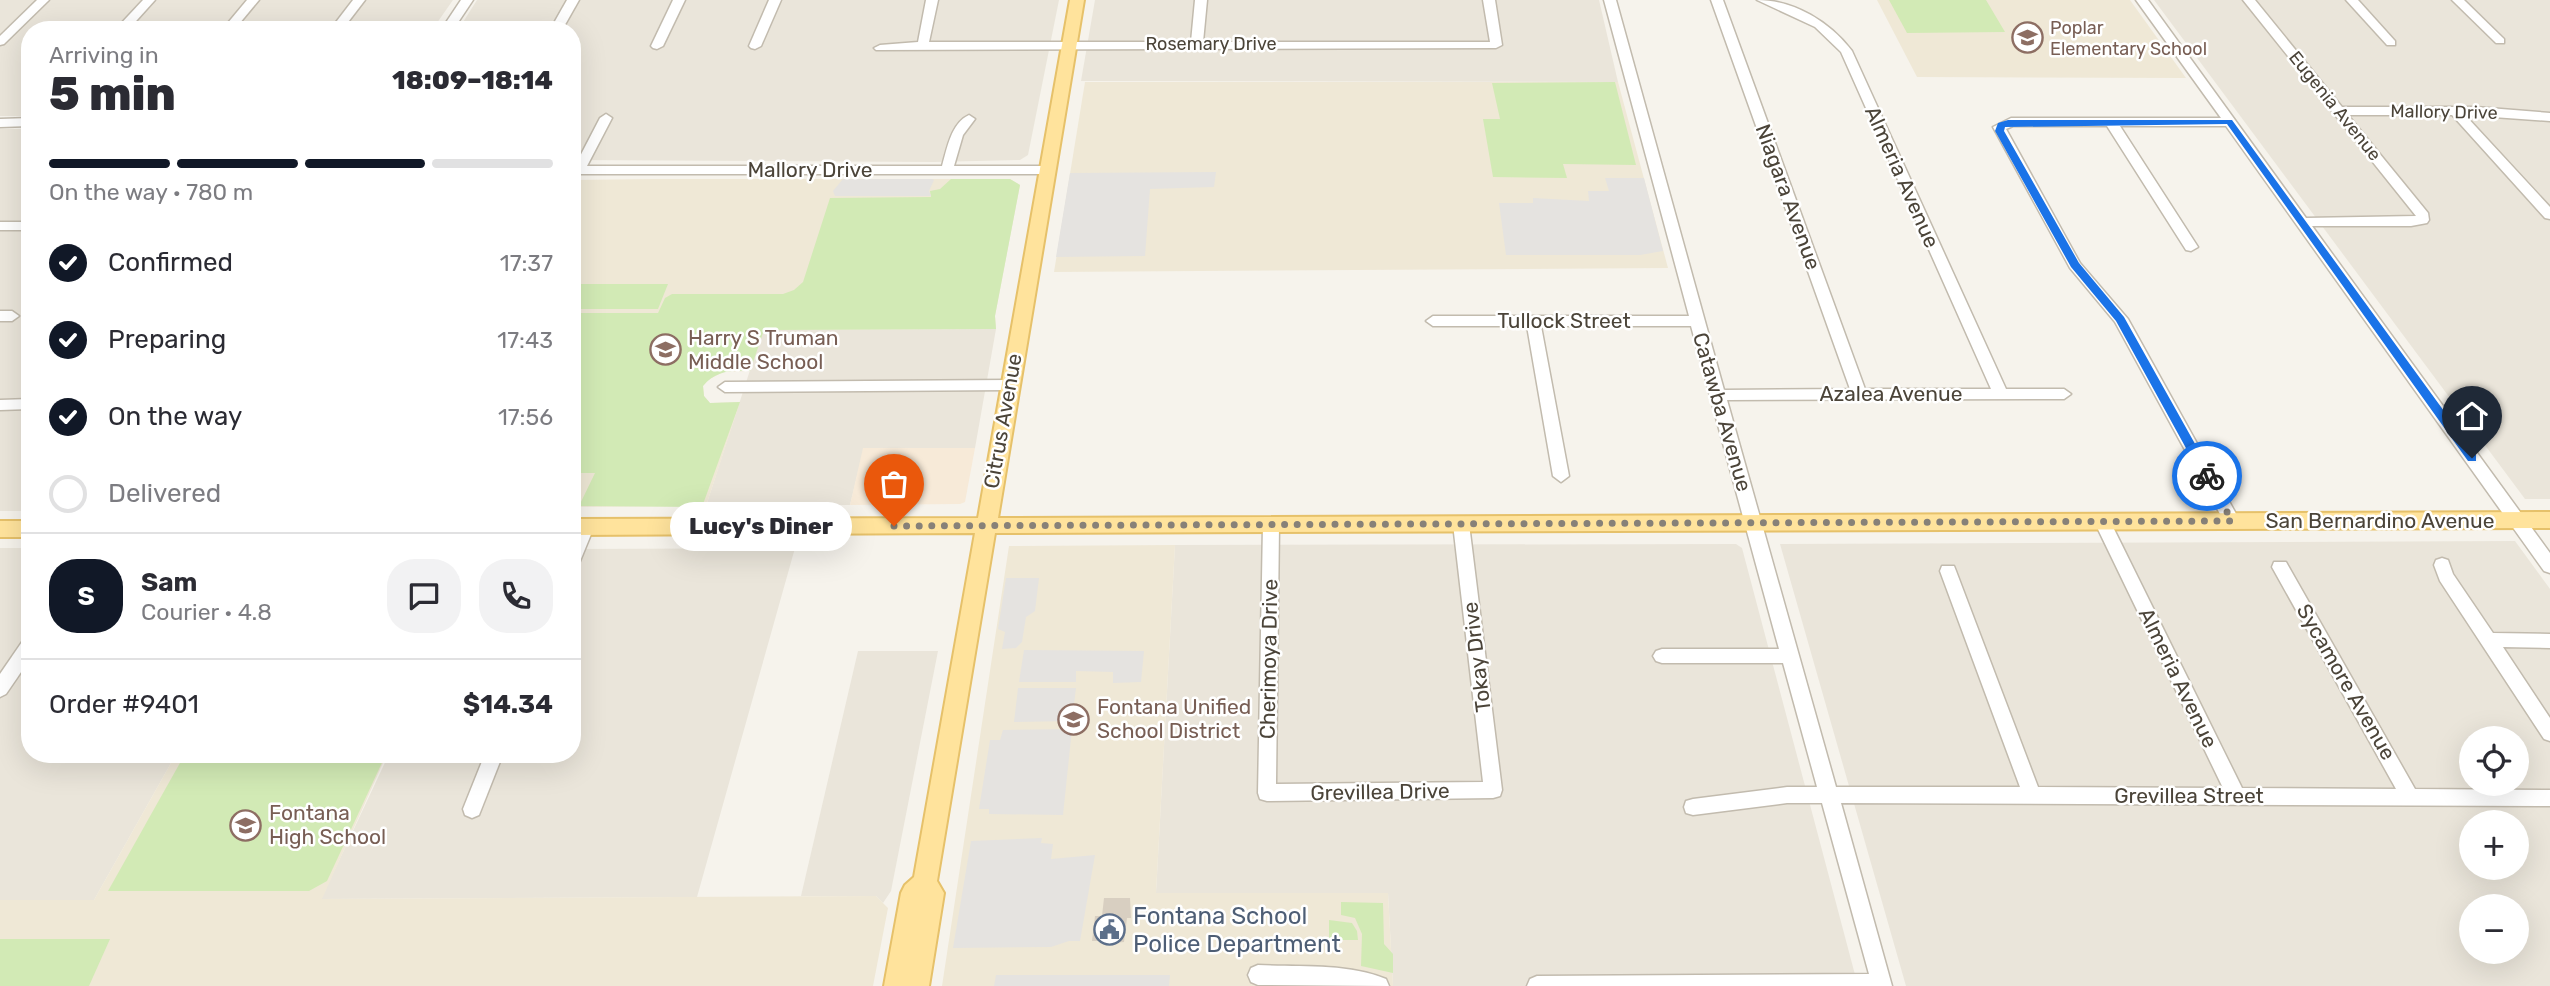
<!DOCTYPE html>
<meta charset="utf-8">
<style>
:root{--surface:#fff;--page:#f2f2f3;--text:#2b2b33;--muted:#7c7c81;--line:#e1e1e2;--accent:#111827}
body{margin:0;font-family:Rubik,sans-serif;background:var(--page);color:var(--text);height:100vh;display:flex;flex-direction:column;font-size:26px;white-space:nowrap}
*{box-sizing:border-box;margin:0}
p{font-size:23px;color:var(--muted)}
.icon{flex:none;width:38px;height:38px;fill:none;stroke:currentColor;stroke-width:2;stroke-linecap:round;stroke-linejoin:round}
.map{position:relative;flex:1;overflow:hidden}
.sheet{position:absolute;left:21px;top:21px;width:560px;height:742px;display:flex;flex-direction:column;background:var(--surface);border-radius:28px;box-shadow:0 7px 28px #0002}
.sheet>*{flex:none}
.fabs{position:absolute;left:2459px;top:726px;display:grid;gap:14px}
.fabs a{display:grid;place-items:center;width:70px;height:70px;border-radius:50%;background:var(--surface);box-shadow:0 7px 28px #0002;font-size:35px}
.pin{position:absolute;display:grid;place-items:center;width:60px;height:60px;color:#fff;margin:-72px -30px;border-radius:50% 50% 50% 0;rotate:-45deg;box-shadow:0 0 7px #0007}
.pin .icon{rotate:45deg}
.courier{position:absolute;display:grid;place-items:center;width:70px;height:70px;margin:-35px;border:5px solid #1a73e8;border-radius:50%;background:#fff;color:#222;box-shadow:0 2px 9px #0007}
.bubble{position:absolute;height:49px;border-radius:24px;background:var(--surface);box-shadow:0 7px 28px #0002;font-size:23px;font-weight:800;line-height:49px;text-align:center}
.head em{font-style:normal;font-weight:800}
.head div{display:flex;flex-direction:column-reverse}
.head{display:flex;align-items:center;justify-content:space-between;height:119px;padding:0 28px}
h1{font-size:46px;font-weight:800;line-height:52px}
.bar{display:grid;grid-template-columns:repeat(4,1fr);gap:10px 7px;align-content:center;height:84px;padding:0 28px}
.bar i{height:9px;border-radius:5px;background:var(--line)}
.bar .on{background:var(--accent)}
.bar p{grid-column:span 4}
.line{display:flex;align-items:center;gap:18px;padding:0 28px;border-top:2px solid var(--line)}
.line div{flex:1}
.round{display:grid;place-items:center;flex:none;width:74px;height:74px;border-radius:28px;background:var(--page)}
ol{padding:0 28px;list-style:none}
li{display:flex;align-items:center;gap:21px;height:77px}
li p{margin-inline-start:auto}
li .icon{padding:7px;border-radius:50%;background:var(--accent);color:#fff;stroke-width:4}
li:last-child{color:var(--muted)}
li i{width:38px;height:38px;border:4px solid var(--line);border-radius:50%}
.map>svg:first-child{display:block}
.residential{fill:#eae5da;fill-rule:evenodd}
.commercial{fill:#f7ead8}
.education{fill:#efe8d6}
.green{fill:#d2eab5}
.parking{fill:#e5e3e0}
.building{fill:#d8cfc1}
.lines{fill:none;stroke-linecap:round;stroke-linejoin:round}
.minor-casing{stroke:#c2bbae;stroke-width:3}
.major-casing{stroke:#e6c16a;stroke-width:4}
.minor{fill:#fff;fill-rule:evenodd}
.major{fill:#ffe39c;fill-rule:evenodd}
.route{fill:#1a73e8}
.done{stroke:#878178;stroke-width:7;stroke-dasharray:0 12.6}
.labels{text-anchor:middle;stroke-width:5;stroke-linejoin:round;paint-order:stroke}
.far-education-label{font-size:18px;fill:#785e54;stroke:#fff;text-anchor:start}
.far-street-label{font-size:18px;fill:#4b4439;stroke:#fff}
.street-label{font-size:21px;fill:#4b4439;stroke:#fff}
.education-label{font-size:21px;fill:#785e54;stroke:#fff;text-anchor:start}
.near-service-label{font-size:24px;fill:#4e5e75;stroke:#fff;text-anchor:start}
</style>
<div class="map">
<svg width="2550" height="986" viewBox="0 0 2550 986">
<rect width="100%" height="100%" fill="#f6f3ec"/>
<g class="residential">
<path d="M0 0H453L432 30H30V116H0Z"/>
<path d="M477 0H1059L1028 155 1020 160 934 162 572 160V30H458Z"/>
<path d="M1095 0H1599L1618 82 1081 81Z"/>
<path d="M2154 0H2550V499H2525Z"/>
<rect x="0" y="129" width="30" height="382"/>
<path d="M996 329 975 448H864L850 505 706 506 763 330Z"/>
<path d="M2515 541 2550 589V986H1906L1780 544ZM2471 738H2516V784H2471ZM2471 822H2516V868H2471ZM2471 906H2516V952H2471Z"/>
<path d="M1736 544 1742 548 1858 986H1393L1388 893H1156L1175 545Z"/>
<path d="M0 548H30V754H176L94 900H0Z"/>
<path d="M795 548 697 897 321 899 389 754H572V549Z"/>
<path d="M858 651H938L891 891 883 903 876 896H801Z"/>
</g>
<path class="commercial" d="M863 448H975L965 502 960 504 850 505Z"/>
<g class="education">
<path d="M1877 0H2130L2186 78 1917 77Z"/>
<path d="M1085 82H1618L1668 268 1054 272Z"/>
<path d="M654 179H1010L1020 185 995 316 996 329 764 330 750 371 723 372 708 380 703 386 704 396 710 403 740 402 706 506 572 507V180Z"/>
<path d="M1175 545 1156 893H1388L1393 986H942L1009 546Z"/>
<path d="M176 754H387L322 899 876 896 888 908 873 986H0V900H94Z"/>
</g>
<g class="green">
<path d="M1889 0H1986L2005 32 1907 33Z"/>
<path d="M1615 82 1636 165 1563 164 1567 178 1493 177 1483 119H1500L1492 83Z"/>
<path d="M951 179H1010L1020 185 995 316 996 329 764 330 750 371C732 370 716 370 703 386L704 396 710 403 740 402 702 507 579 506 595 473H572V313H658L665 298 672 294H783L794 290 803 282 830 198 931 197 930 191 940 189Z"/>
<path d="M572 284H668L658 309H572Z"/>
<path d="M185 754H386L327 881 309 891H108Z"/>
<path d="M1341 902 1383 903 1384 944 1393 954V973L1361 966 1362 934 1355 918 1341 915Z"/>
<path d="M1329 920 1352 923 1357 931 1358 940H1329Z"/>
<path d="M0 939H110L89 986H0Z"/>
</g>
<g class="parking">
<path d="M1216 172 1214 187 1150 189 1145 256 1056 257 1070 173Z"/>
<path d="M1605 178H1644L1663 251 1640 255H1506L1499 203H1533V198L1589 201 1588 191H1609Z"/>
<path d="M843 179H932L934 180 929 191 931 196H835L833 191Z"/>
<path d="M1006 578H1039L1035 611 1026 617 1022 642 1016 648 1002 649 1005 632 998 629Z"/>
<path d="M1024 650 1144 651 1141 682 1113 683V672L1076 671V682H1019Z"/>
<path d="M1018 688H1076L1072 721 1014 722Z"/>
<path d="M1072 729 1063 815 989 814V809H979L990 740H1000L1003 730Z"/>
<path d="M1042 838 1041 843 1053 844 1051 859 1095 855 1080 941H1069L1051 947 953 948 971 841Z"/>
<path d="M996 975H1170L1169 986H994Z"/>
</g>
<g class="building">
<path d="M879 475H902L901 483H904L901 497 898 500H873Z"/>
<path d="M1104 898H1130L1131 918H1127L1124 942 1104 944V941H1092L1095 916H1102Z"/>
</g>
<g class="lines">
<defs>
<g id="minor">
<path d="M37 0H49L4 44 0 45V36Z"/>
<path d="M143 0H155L128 30H115Z"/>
<path d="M247 0H259L234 30H222Z"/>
<path d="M353 0H365L342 30H330Z"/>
<path d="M461 0H473L453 30H441Z"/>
<path d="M567 0H579L562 30H550Z"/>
<path d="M673 0H685L663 46 657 49 653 48 651 46Z"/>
<path d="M769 0H781L761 46 755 49 751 48 749 46Z"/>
<path d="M926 0H938L929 42H1191L1195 0H1207L1203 42H1490L1483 0H1495L1502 45 1496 48 876 50 874 48 880 45 918 42Z"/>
<path d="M1604 0H1616L1724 390 1850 389 1711 0H1723L1865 389H1991L1841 52 1815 27 1757 0C1794 0 1830 22 1852 51L2006 389H2064L2071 394 2064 399 1727 400 1836 787H2020L1940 571 1942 566H1954L1956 571 2038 787 2223 788 2094 521 2096 517H2108L2110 521 2242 788 2396 789 2272 567 2274 562H2286L2415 789 2550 790V806L1841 803 1892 986H1527L1530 979 1537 976 1869 974 1822 803H1787L1693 815 1686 813 1684 807 1686 801 1693 799 1787 787H1817L1783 663H1662L1656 661 1653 656 1656 651 1662 649H1779L1691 326H1541L1569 476 1561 482 1553 476 1527 326H1433L1426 321 1433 316H1689Z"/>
<path d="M2136 0H2148L2306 218 2416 216 2243 0H2255L2342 107H2476L2550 113V121L2465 115 2550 207V219L2545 218 2452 115H2348L2428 213 2429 220 2427 223 2411 226H2312L2550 553V573L2544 571 2226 126H2120L2198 247 2191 251 2186 250 2107 126H2013L2006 129 2080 263 2128 319 2240 521 2238 525H2226L2115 322 2070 268 1993 127 2011 118H2221Z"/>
<path d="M2346 0H2358L2395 41V45H2387Z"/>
<path d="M2452 0H2464L2504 39V43H2496Z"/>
<path d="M606 114 612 118 587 166H942C947 149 951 123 969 115L975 119 963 135 954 166H1048L1054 170 1048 174H572V166H575L600 118Z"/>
<path d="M30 118V126L0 127V119Z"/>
<rect x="0" y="222" width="30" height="8"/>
<path d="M0 311H12L19 316 12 321H0Z"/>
<path d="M1009 380 1016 385 1009 390 725 392 718 387 725 382Z"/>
<path d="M30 399V409L0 410V400Z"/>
<path d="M1461 518 1467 520 1469 524 1502 790 1500 796 1493 798 1267 801 1260 799 1258 793 1263 525 1265 521H1277L1279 525 1276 784 1483 782 1453 524 1455 520Z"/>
<path d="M586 521 592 523 594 527 578 566 572 567V541L580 523Z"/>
<path d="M2442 558 2448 560 2453 574 2493 633 2550 634V648L2503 647 2550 718V741L2544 739 2440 581 2434 565 2436 560Z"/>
<path d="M30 637V659L6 694 0 697V674L24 639Z"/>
<path d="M485 754H503L479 815 472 818 465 815 463 809Z"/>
<path d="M1258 965C1299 967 1348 963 1386 979L1389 986 1258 985 1251 982 1248 975 1251 968Z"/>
</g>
<g id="major">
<path d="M1070 0H1084L998 518 2550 512V528L995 533 937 881 944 893 929 986H884L901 893 905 885 914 877 975 533 572 535V519L978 518Z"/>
<rect x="0" y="521" width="30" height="16"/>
</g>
</defs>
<use href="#minor" class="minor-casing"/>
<use href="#major" class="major-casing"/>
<use href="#minor" class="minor"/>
<use href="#major" class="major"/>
</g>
<path class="route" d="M2008 120H2232L2476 455V461H2468L2227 124 2005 127 2004 131 2079 263 2124 317 2213 476 2211 479H2203L2116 321 2071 267 1995 131 1998 123Z"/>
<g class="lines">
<path class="done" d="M894 526 2232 521 2207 476"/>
</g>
<defs>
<symbol id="school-ring" viewBox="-11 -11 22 22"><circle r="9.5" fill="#fff" stroke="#8d6e63" stroke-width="1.5"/><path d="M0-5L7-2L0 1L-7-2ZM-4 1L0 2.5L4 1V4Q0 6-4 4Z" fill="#8d6e63"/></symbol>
<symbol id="civic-ring" viewBox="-11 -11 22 22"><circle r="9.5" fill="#fff" stroke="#5c6f8a" stroke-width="1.5"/><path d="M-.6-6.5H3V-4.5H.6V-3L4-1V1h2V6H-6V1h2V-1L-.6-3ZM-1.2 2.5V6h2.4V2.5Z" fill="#5c6f8a"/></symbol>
</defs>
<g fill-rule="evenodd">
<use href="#school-ring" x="2010" y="20" width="35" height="35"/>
<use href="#school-ring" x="648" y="332" width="35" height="35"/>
<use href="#school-ring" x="1056" y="702" width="35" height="35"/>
<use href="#school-ring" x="228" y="808" width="35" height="35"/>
<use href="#civic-ring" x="1092" y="912" width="35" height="35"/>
</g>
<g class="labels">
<g class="far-education-label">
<text x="2050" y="34">Poplar<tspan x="2050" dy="21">Elementary School</tspan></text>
</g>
<g class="far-street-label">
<text x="1211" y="50">Rosemary Drive</text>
<text transform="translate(2335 106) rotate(51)" y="6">Eugenia Avenue</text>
<text transform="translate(2444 112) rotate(1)" y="6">Mallory Drive</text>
</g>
<g class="street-label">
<text x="810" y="177">Mallory Drive</text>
<text transform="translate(1902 177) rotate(66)" y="7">Almeria Avenue</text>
<text transform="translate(1788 197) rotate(70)" y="7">Niagara Avenue</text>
<text x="1564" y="328">Tullock Street</text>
<text x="1891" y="401">Azalea Avenue</text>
<text transform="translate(1722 412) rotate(74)" y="7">Catawba Avenue</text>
<text transform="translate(1003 421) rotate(-80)" y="7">Citrus Avenue</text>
<text x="2380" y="528">San Bernardino Avenue</text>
<text transform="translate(1477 657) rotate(-97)" y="7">Tokay Drive</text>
<text transform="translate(1269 659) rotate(-89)" y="7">Cherimoya Drive</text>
<text transform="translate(2178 678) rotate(64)" y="7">Almeria Avenue</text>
<text transform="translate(2346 682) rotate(60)" y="7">Sycamore Avenue</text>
<text transform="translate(1380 792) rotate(-1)" y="7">Grevillea Drive</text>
<text x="2189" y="803">Grevillea Street</text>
</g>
<g class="education-label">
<text x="688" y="345">Harry S Truman<tspan x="688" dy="24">Middle School</tspan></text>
<text x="1097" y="714">Fontana Unified<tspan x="1097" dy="24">School District</tspan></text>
<text x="269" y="820">Fontana<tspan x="269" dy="24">High School</tspan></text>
</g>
<g class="near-service-label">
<text x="1133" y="924">Fontana School<tspan x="1133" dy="28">Police Department</tspan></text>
</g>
</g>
</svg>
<div class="fabs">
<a><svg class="icon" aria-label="locate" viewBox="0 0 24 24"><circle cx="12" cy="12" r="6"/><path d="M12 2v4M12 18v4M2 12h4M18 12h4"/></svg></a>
<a>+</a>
<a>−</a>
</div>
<div class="pin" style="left:894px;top:526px;background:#ea580c"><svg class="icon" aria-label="bag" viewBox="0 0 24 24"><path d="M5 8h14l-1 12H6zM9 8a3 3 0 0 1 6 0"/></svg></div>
<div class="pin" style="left:2472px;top:458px;background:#1f2937"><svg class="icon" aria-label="home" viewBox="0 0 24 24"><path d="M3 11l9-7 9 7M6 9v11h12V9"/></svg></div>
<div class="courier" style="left:2207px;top:476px"><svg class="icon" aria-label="bike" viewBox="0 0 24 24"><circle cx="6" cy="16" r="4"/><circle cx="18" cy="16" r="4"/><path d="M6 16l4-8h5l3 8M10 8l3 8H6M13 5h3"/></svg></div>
<div class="bubble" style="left:670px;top:502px;width:182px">Lucy's Diner</div>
<section class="sheet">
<div class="head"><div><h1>5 min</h1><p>Arriving in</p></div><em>18:09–18:14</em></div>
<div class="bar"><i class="on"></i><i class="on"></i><i class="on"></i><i></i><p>On the way · 780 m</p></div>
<ol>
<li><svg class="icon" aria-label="check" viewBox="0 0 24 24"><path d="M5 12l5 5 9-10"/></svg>Confirmed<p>17:37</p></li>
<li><svg class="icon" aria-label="check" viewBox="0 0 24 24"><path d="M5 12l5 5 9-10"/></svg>Preparing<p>17:43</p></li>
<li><svg class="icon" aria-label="check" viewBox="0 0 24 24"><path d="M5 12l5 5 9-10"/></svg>On the way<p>17:56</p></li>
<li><i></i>Delivered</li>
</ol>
<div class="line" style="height:126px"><b class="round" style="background:var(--accent);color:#fff">S</b><div><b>Sam</b><p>Courier · 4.8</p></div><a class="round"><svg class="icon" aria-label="chat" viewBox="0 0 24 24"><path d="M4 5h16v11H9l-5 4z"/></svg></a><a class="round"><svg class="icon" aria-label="phone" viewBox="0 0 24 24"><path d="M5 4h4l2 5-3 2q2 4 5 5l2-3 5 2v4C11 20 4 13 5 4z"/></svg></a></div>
<div class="line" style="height:91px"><div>Order #9401</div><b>$14.34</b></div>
</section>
</div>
